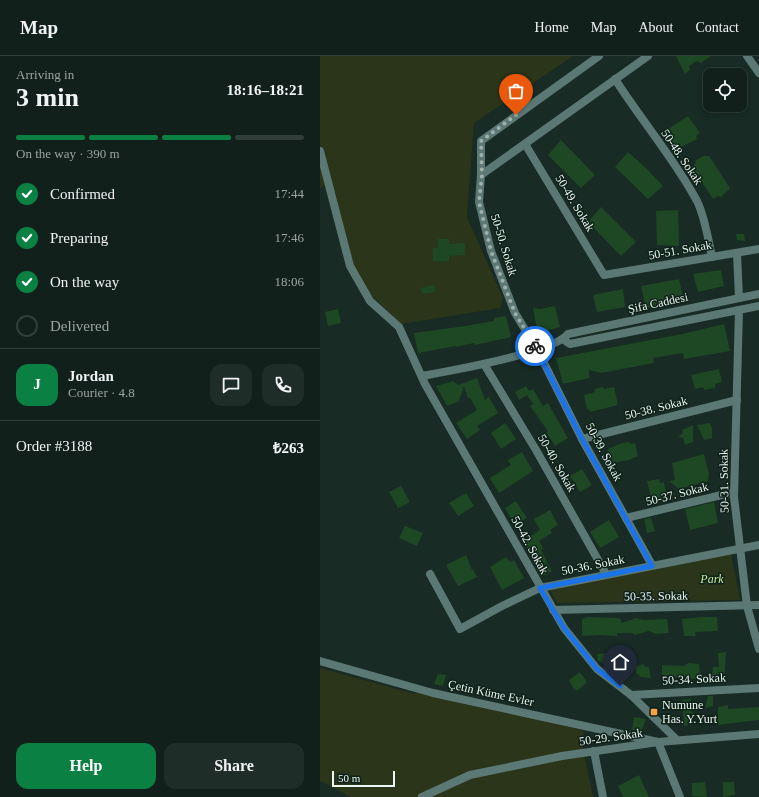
<!DOCTYPE html>
<meta charset="utf-8">
<style>
:root{--surface:#12201b;--page:#1f2d28;--text:#f1f3f6;--muted:#9ca3a3;--line:#313e3a;--accent:#0b8043}
body{margin:0;font-family:Georgia,serif;background:var(--page);color:var(--text);height:100vh;display:flex;flex-direction:column;font-size:15px;white-space:nowrap}
*{box-sizing:border-box;margin:0}
p{font-size:13px;color:var(--muted)}
.icon{flex:none;width:22px;height:22px;fill:none;stroke:currentColor;stroke-width:2;stroke-linecap:round;stroke-linejoin:round}
.map{position:relative;flex:1;overflow:hidden}
.side{display:flex;flex-direction:column;background:var(--surface);width:320px}
.side>*{flex:none}
.controls{position:absolute;left:383px;top:12px;display:grid;gap:8px}
.controls a{display:grid;place-items:center;width:44px;height:44px;border-radius:8px;background:var(--surface);box-shadow:0 2px 6px #0003,0 0 0 1px var(--line);font-size:20px}
.scale{position:absolute;left:12px;bottom:10px;width:63px;box-sizing:border-box;padding-left:4px;border:2px solid #ebf7f2;border-top:0;font-size:11px;line-height:14px;white-space:nowrap;color:#ebf7f2;-webkit-text-stroke:3px #0f221a;paint-order:stroke}
.pin{position:absolute;display:grid;place-items:center;width:34px;height:34px;color:#fff;margin:-41px -17px;border-radius:50% 50% 50% 0;rotate:-45deg;box-shadow:0 0 4px #0007}
.pin .icon{rotate:45deg}
.courier{position:absolute;display:grid;place-items:center;width:40px;height:40px;margin:-20px;border:3px solid #1a73e8;border-radius:50%;background:#fff;color:#222;box-shadow:0 1px 5px #0007}
.headline em{font-style:normal;font-weight:600}
.headline div{display:flex;flex-direction:column-reverse}
.headline{display:flex;align-items:center;justify-content:space-between;height:68px;padding:0 16px}
h1{font-size:26px;font-weight:600;line-height:30px}
.bar{display:grid;grid-template-columns:repeat(4,1fr);gap:6px 4px;align-content:center;height:48px;padding:0 16px}
.bar i{height:5px;border-radius:3px;background:var(--line)}
.bar .on{background:var(--accent)}
.bar p{grid-column:span 4}
.line{display:flex;align-items:center;gap:10px;padding:0 16px;border-top:1px solid var(--line)}
.line div{flex:1}
.round{display:grid;place-items:center;flex:none;width:42px;height:42px;border-radius:12px;background:var(--page)}
ol{padding:0 16px;list-style:none}
li{display:flex;align-items:center;gap:12px;height:44px}
li p{margin-inline-start:auto}
li .icon{padding:4px;border-radius:50%;background:var(--accent);color:#fff;stroke-width:4}
li:last-child{color:var(--muted)}
li i{width:22px;height:22px;border:2px solid var(--line);border-radius:50%}
.button{display:flex;gap:8px;margin-top:auto;padding:8px 16px}
.button a{flex:1;height:46px;border-radius:12px;background:var(--accent);color:#fff;font-size:16px;font-weight:600;line-height:46px;text-align:center}
.button a+a{background:var(--page);color:var(--text)}
header{display:flex;align-items:center;gap:24px;box-sizing:border-box;height:56px;padding:0 20px;background:var(--surface);border-bottom:1px solid var(--line)}
header strong{font-size:19px}
nav{display:flex;gap:22px;margin-inline-start:auto;font-size:14px}
main{display:flex;flex:1;min-height:0}
.map>svg:first-child{display:block}
.green{fill:#2a351a}
.building{fill:#1e4723}
.lines{fill:none;stroke-linecap:round;stroke-linejoin:round}
.minor{stroke:#5b7874;stroke-width:8}
.tertiary{stroke:#5b7874;stroke-width:8}
.done{stroke:#a1b0aa;stroke-width:4;stroke-dasharray:0 7.2}
.route{stroke:#1a73e8;stroke-width:5}
.poi-dot{fill:#f5a345;stroke:#0f221a;stroke-width:1.5}
.labels{text-anchor:middle;stroke-width:3;stroke-linejoin:round;paint-order:stroke}
.street-label{font-size:12px;fill:#ebf7f2;stroke:#0f221a}
.park-label{font-size:12px;font-style:italic;fill:#cdec9f;stroke:#0f221a}
.poi-label{font-size:12px;fill:#ebf7f2;stroke:#0f221a;text-anchor:start}
</style>
<header>
<strong>Map</strong>
<nav><a>Home</a><a>Map</a><a>About</a><a>Contact</a></nav>
</header>
<main>
<section class="side">
<div class="headline"><div><h1>3 min</h1><p>Arriving in</p></div><em>18:16–18:21</em></div>
<div class="bar"><i class="on"></i><i class="on"></i><i class="on"></i><i></i><p>On the way · 390 m</p></div>
<ol>
<li><svg class="icon" aria-label="check" viewBox="0 0 24 24"><path d="M5 12l5 5 9-10"/></svg>Confirmed<p>17:44</p></li>
<li><svg class="icon" aria-label="check" viewBox="0 0 24 24"><path d="M5 12l5 5 9-10"/></svg>Preparing<p>17:46</p></li>
<li><svg class="icon" aria-label="check" viewBox="0 0 24 24"><path d="M5 12l5 5 9-10"/></svg>On the way<p>18:06</p></li>
<li><i></i>Delivered</li>
</ol>
<div class="line" style="height:72px"><b class="round" style="background:var(--accent);color:#fff">J</b><div><b>Jordan</b><p>Courier · 4.8</p></div><a class="round"><svg class="icon" aria-label="chat" viewBox="0 0 24 24"><path d="M4 5h16v11H9l-5 4z"/></svg></a><a class="round"><svg class="icon" aria-label="phone" viewBox="0 0 24 24"><path d="M5 4h4l2 5-3 2q2 4 5 5l2-3 5 2v4C11 20 4 13 5 4z"/></svg></a></div>
<div class="line" style="height:52px"><div>Order #3188</div><b>₺263</b></div>
<div class="button"><a>Help</a><a>Share</a></div>
</section>
<div class="map">
<svg width="439" height="741" viewBox="0 0 439 741">
<rect width="100%" height="100%" fill="#182b24"/>
<g class="green">
<path d="M0 0H253L154 67 147 161 183 242 180 252 81 268 46 234 31 208 9 125 0 132Z"/>
<path d="M411 497 420 544 237 547 230 534Z"/>
<path d="M0 612 95 638 101 630 264 675 263 693 273 741H31L0 725Z"/>
</g>
<g class="building">
<path d="M356 0H391L381 7 377 5 369 10 370 14 365 18Z"/>
<path d="M368 60 380 77 376 80 377 83 357 93 345 75Z"/>
<path d="M241 84 275 119 261 132 228 99Z"/>
<path d="M308 96 327 113 343 130 328 143 295 111Z"/>
<path d="M383 100H389L410 132 401 141 398 140 393 143 372 111 376 107 375 105Z"/>
<path d="M281 151 316 186 301 200 268 166Z"/>
<path d="M358 154 359 190 337 189 336 155Z"/>
<path d="M416 178H424L425 185 417 184Z"/>
<path d="M118 183H129V188L145 187V199L129 200V205H113V192H118Z"/>
<path d="M401 214 404 230 378 236 373 218Z"/>
<path d="M359 223 364 245 326 252 321 230Z"/>
<path d="M114 229 116 236 102 238 101 232Z"/>
<path d="M303 233 305 251 277 256 273 239Z"/>
<path d="M235 250 240 271 222 276 221 273 217 274 213 252 220 253Z"/>
<path d="M18 253 21 267 8 270 5 256Z"/>
<path d="M186 260 191 281 155 289 154 287 136 291V290L98 297 94 277 145 270 174 265V262Z"/>
<path d="M404 268 410 295 364 303 363 297 333 302 334 307 281 317 269 314V322L243 328 236 302 362 278Z"/>
<path d="M399 313 402 326 395 328V332L384 334 383 331 375 333 371 319Z"/>
<path d="M157 322 165 344 169 341 178 357 157 370 160 374 147 383 136 367 157 354 150 342H148L144 330 139 345 127 350 116 330 133 325 138 329Z"/>
<path d="M206 330 209 335 213 333 223 350 228 347 248 382 235 390 226 376 228 375 210 350 213 348 207 339 199 344 195 336Z"/>
<path d="M283 331 284 333 294 331 298 349 270 356 269 353 267 354 264 339 275 336 274 333Z"/>
<path d="M185 367 196 383 181 393 171 377Z"/>
<path d="M390 367 392 372V382L384 384 377 369Z"/>
<path d="M373 369V386L365 389 363 382 358 381 363 377 362 374Z"/>
<path d="M309 386 311 388 315 387 318 400 309 404 292 407 290 405 288 393 302 387Z"/>
<path d="M202 396 213 415 179 437 170 422 191 409 188 404Z"/>
<path d="M384 398 389 418 388 425 359 433 349 425 355 424 352 407Z"/>
<path d="M262 413 272 429 260 436 250 420Z"/>
<path d="M339 423 340 427 344 426 347 443 332 446 327 425Z"/>
<path d="M81 430 90 446 78 452 69 436Z"/>
<path d="M146 437 154 450 138 460 129 447Z"/>
<path d="M196 445 207 462 195 469 185 452Z"/>
<path d="M394 446 398 467 370 474 365 453Z"/>
<path d="M230 454 238 469 230 474 232 477 219 485 223 492 221 494 232 515 221 521 211 502 213 501 203 485 220 474 214 463Z"/>
<path d="M331 462 335 475 327 477 324 463Z"/>
<path d="M289 464 299 481 280 492 270 476Z"/>
<path d="M85 470 103 477 97 490 79 482Z"/>
<path d="M146 499 152 514 153 513 157 521 138 530 126 509Z"/>
<path d="M186 501 190 506 194 504 204 522 182 534 170 511Z"/>
<path d="M267 561 297 562 301 563V567L316 562 323 564 347 563 349 577 336 578 329 575 314 579 313 577H297V580L278 579 262 580V563Z"/>
<path d="M383 561H397L398 575 375 576 376 580H364L362 563Z"/>
<path d="M301 596 302 608 284 609 282 606 278 605 277 598Z"/>
<path d="M406 596 405 617 392 619 393 611H399L398 597Z"/>
<path d="M368 607 379 608 380 621 375 623 342 619V609L364 610Z"/>
<path d="M324 608 325 611H329L331 622 320 621 319 618H316V610Z"/>
<path d="M260 616 267 626 257 635 253 632 249 624Z"/>
<path d="M118 618 126 619 123 630 114 628Z"/>
<path d="M388 640H393V650L385 652Z"/>
<path d="M371 643V655L373 656 372 668 364 670 362 644Z"/>
<path d="M408 649V653L439 651V664L398 669V651Z"/>
<path d="M314 661 326 663 322 674H312Z"/>
<path d="M319 719 329 741H303L298 730Z"/>
<path d="M385 726 387 741 372 740V727Z"/>
<path d="M403 726H414L415 739 403 741Z"/>
</g>
<g class="lines">
<g class="minor">
<path d="M427 0 439 17"/>
<path d="M295 23C321 64 354 102 377 145 385 161 388 183 392 201"/>
<path d="M205 88 284 219 439 193"/>
<path d="M0 95 30 210 50 245 79 271 105 328 244 572 277 613 311 639 357 684"/>
<path d="M417 197 419 242"/>
<path d="M419 254 414 441 427 550 439 593"/>
<path d="M217 293 262 383 332 509"/>
<path d="M164 308 216 394 286 518"/>
<path d="M262 383 417 344"/>
<path d="M306 462 414 436"/>
<path d="M110 518 140 573 182 550 220 532 439 489"/>
<path d="M233 554 439 549"/>
<path d="M0 605 113 637 338 686 360 741"/>
<path d="M311 639 439 632"/>
<path d="M274 695 283 741"/>
<path d="M102 741 150 719 242 700 338 686 439 678"/>
</g>
<g class="tertiary">
<path d="M161 119 328 0"/>
<path d="M244 284 250 288 439 250"/>
<path d="M217 293 195 257 171 195 159 146 161 119V85L279 0"/>
<path d="M102 320C129 315 233 297 248 278L439 238"/>
</g>
</g>
<g class="lines">
<path class="done" d="M196 59 161 85 162 119 159 146 171 195 195 257 215 290"/>
<path class="route" d="M215 290 262 383 332 510 220 532 244 572 277 613 300 630"/>
</g>
<rect class="poi-dot" x="330" y="652" width="8" height="8" rx="2"/>
<g class="labels">
<g class="street-label">
<text transform="translate(362 101) rotate(56)" y="4">50-48. Sokak</text>
<text transform="translate(255 147) rotate(59)" y="4">50-49. Sokak</text>
<text transform="translate(184 189) rotate(73)" y="4">50-50. Sokak</text>
<text transform="translate(360 194) rotate(-10)" y="4">50-51. Sokak</text>
<text transform="translate(338 247) rotate(-12)" y="4">Şifa Caddesi</text>
<text transform="translate(336 352) rotate(-14)" y="4">50-38. Sokak</text>
<text transform="translate(284 396) rotate(62)" y="4">50-39. Sokak</text>
<text transform="translate(237 407) rotate(60)" y="4">50-40. Sokak</text>
<text transform="translate(404 425) rotate(-91)" y="4">50-31. Sokak</text>
<text transform="translate(357 438) rotate(-14)" y="4">50-37. Sokak</text>
<text transform="translate(210 489) rotate(61)" y="4">50-42. Sokak</text>
<text transform="translate(273 509) rotate(-11)" y="4">50-36. Sokak</text>
<text transform="translate(336 540) rotate(-1)" y="4">50-35. Sokak</text>
<text transform="translate(374 623) rotate(-3)" y="4">50-34. Sokak</text>
<text transform="translate(171 637) rotate(12)" y="4">Çetin Küme Evler</text>
<text transform="translate(291 681) rotate(-8)" y="4">50-29. Sokak</text>
</g>
<g class="park-label">
<text x="392" y="527">Park</text>
</g>
<g class="poi-label">
<text x="342" y="653">Numune<tspan x="342" dy="14">Has. Y.Yurt</tspan></text>
</g>
</g>
</svg>
<div class="controls">
<a><svg class="icon" aria-label="locate" viewBox="0 0 24 24"><circle cx="12" cy="12" r="6"/><path d="M12 2v4M12 18v4M2 12h4M18 12h4"/></svg></a>
</div>
<div class="scale">50 m</div>
<div class="pin" style="left:196px;top:59px;background:#ea580c"><svg class="icon" aria-label="bag" viewBox="0 0 24 24"><path d="M5 8h14l-1 12H6zM9 8a3 3 0 0 1 6 0"/></svg></div>
<div class="pin" style="left:300px;top:630px;background:#1f2937"><svg class="icon" aria-label="home" viewBox="0 0 24 24"><path d="M3 11l9-7 9 7M6 9v11h12V9"/></svg></div>
<div class="courier" style="left:215px;top:290px"><svg class="icon" aria-label="bike" viewBox="0 0 24 24"><circle cx="6" cy="16" r="4"/><circle cx="18" cy="16" r="4"/><path d="M6 16l4-8h5l3 8M10 8l3 8H6M13 5h3"/></svg></div>
</div>
</main>
